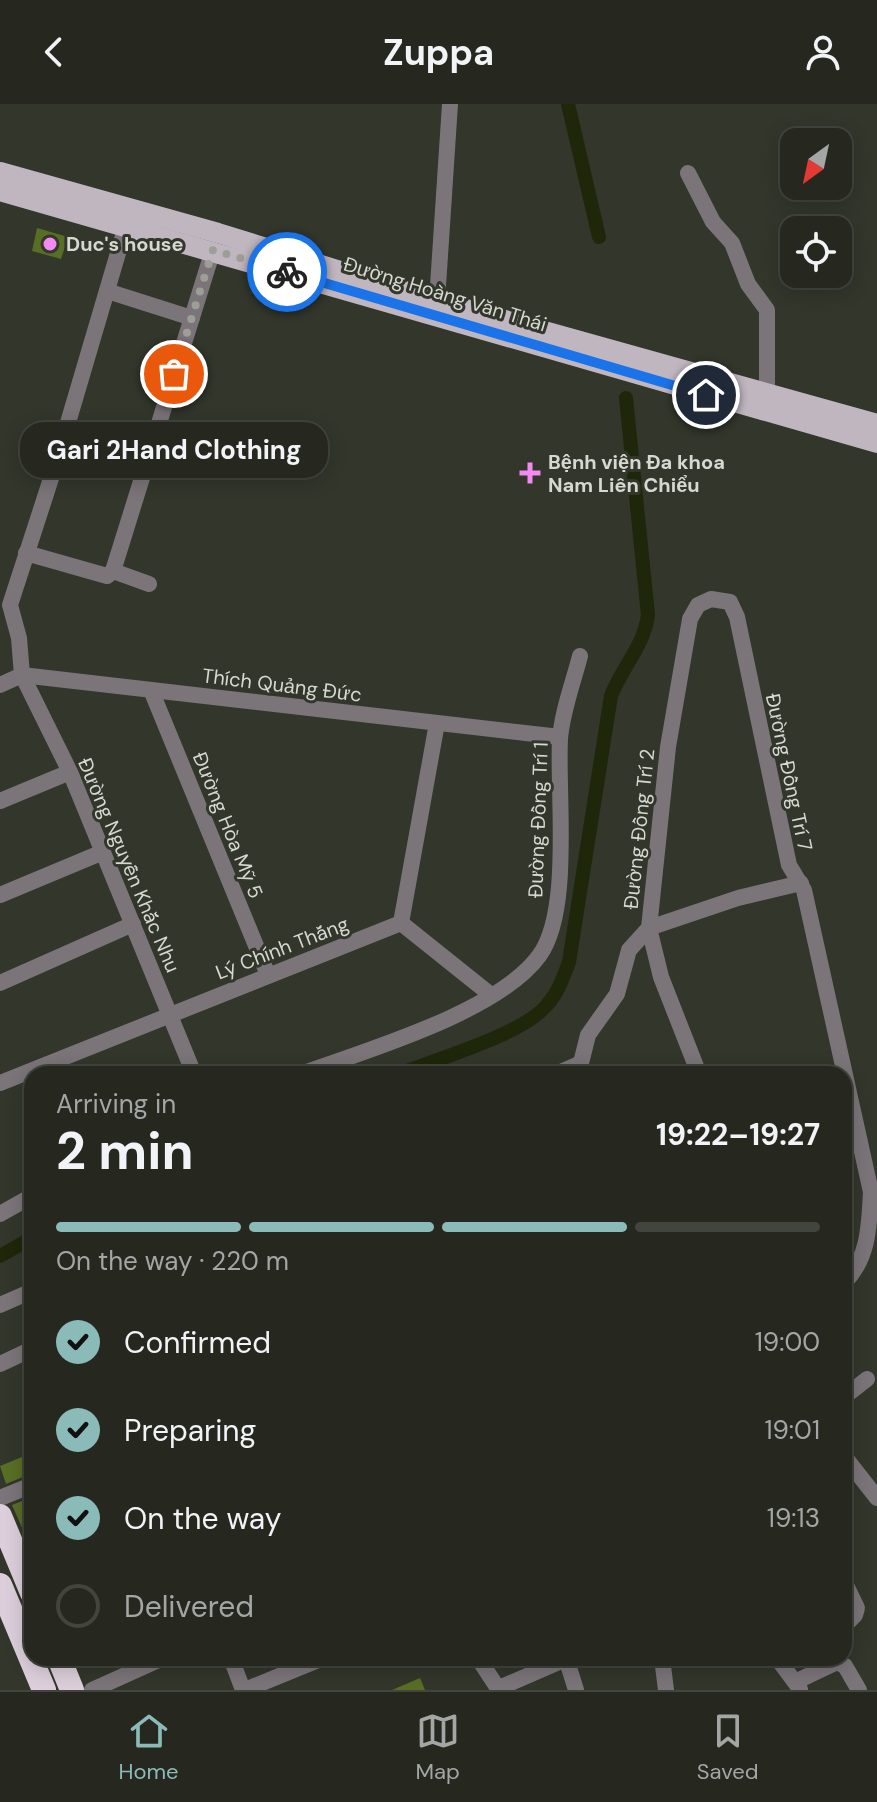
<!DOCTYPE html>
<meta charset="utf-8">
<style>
:root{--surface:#262820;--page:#32342d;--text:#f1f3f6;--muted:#a4a6a5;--line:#42443e;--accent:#8bbbb9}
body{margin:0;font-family:"DM Sans",sans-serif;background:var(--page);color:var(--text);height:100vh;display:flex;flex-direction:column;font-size:30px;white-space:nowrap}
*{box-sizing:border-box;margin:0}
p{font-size:26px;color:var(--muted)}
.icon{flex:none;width:44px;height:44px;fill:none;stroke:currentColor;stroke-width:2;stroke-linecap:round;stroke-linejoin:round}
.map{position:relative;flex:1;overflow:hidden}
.panel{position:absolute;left:24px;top:962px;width:828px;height:600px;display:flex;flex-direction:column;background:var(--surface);border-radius:24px;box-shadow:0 4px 20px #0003,0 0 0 2px var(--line)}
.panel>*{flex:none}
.needle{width:52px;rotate:213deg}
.tools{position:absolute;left:780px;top:24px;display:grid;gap:16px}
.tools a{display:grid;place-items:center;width:72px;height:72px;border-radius:16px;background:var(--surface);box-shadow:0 4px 20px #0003,0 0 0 2px var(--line);font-size:40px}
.pin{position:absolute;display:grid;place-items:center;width:68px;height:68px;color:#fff;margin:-34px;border:4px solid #fff;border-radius:50%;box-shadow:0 2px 8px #0007}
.courier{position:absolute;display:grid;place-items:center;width:80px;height:80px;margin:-40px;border:6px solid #1a73e8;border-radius:50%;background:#fff;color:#222;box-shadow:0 2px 10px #0007}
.bubble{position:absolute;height:56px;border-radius:24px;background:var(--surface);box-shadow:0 4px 20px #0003,0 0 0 2px var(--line);font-size:26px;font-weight:700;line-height:56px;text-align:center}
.head em{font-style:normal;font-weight:700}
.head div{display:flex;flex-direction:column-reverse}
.head{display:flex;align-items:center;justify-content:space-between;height:136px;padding:0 32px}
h1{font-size:52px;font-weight:700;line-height:60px}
.bar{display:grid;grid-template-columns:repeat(4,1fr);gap:12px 8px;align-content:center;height:96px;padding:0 32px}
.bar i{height:10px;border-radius:6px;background:var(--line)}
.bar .selected{background:var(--accent)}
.bar p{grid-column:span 4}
ol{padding:0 32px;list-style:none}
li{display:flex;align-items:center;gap:24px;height:88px}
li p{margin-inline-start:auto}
li .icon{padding:8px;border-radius:50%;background:var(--accent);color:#111;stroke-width:4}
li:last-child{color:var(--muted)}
li i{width:44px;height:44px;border:4px solid var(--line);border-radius:50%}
header{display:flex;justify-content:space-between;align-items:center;height:104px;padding:0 32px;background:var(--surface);font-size:36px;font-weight:700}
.dock{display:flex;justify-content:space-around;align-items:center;height:112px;border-top:2px solid var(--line);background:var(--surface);font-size:22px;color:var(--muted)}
.dock a{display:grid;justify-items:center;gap:4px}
.dock .selected{color:var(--accent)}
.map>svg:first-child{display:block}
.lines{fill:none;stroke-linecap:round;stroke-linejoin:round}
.canal{stroke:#1e2709;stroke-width:14}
.building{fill:#586e25}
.minor{stroke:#7b757a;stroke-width:16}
.major{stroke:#c0b6c0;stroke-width:20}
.highway{stroke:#dccfdb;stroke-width:24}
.done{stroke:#9d9f97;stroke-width:8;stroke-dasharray:0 14.4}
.route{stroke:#1a73e8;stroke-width:10}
.poi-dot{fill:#f38af1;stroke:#32362b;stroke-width:3}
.labels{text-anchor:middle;stroke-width:6;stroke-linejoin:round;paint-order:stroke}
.poi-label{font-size:20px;font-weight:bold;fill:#d6d8d1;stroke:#32362b;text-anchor:start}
.street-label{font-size:20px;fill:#d6d8d1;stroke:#32362b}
</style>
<header><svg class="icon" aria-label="back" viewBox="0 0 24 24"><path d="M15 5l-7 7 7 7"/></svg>Zuppa<svg class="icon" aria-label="person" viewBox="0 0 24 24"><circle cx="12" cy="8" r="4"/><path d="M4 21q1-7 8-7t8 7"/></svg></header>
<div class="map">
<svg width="877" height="1586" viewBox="0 0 877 1586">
<rect width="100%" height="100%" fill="#32362b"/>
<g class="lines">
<g class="canal">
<path d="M568 0 599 133"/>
<path d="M399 970C437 955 521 931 546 902 558 889 563 874 569 858L611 592C622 563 644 542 648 511L626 294"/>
<path d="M0 1152 32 1134"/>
</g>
</g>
<g class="building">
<path d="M37 124 68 133 61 155 32 147Z"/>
<path d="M22 1353 30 1370 6 1380 0 1362Z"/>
<path d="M32 1393V1446L12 1401Z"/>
<path d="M420 1574 425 1586H392Z"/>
</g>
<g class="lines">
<g class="minor">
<path d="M688 69 713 118 732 139 748 180 767 206V290"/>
<path d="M126 122 57 356 10 501 19 534 22 571 70 668 194 970"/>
<path d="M107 187 192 214"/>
<path d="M437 197 450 0"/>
<path d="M26 449 107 472 113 467 213 146"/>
<path d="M113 467 149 480"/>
<path d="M0 581 22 571 560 633"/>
<path d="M151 586 268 871"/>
<path d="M0 697 70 668"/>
<path d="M0 791 103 748"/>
<path d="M401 819 437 619"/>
<path d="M401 819 491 891"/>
<path d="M649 824 738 794 801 779"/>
<path d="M649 824 661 873 699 970"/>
<path d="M0 879 133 820"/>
<path d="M581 959 588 931 617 890 629 846 649 824 668 643 690 515 698 501 711 495 730 498 737 513 789 761 804 786 871 1088C869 1122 869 1154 844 1179"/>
<path d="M301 970C367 946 498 908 539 852 572 808 557 691 560 635 562 608 573 579 580 552"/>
<path d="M556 970 581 959"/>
<path d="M0 979 401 819"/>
<path d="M0 1110 32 1092"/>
<path d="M0 1201 32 1187"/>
<path d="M0 1260 32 1245"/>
<path d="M844 1293 867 1275"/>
<path d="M844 1352 877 1394"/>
<path d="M0 1394 32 1381"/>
<path d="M844 1477 857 1504 855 1511 844 1522"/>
<path d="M231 1554 243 1586"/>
<path d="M478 1554 499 1586"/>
<path d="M566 1554 576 1586"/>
<path d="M662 1554 666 1586"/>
<path d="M777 1554 800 1585"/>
<path d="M797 1577 837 1558 845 1562 859 1586"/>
<path d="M499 1584 566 1555"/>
<path d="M92 1586 163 1554"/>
<path d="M245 1586 323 1554"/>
</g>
<g class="major">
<path d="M0 68 218 129 437 197 877 320"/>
<path d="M0 87 877 339"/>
</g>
<g class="highway">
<path d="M0 1412 32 1489"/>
<path d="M0 1481 44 1586"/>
<path d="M59 1554 72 1586"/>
</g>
</g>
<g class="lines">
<path class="done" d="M174 270 213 146 287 168"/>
<path class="route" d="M287 168 706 291"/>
</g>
<g class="poi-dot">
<circle cx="50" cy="140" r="8"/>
<path d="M526 357h8v8h8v8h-8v8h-8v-8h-8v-8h8z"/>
</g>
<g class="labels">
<g class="poi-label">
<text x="66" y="147">Duc's house</text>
<text x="548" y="365">Bệnh viện Đa khoa<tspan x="548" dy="23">Nam Liên Chiểu</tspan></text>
</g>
<g class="street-label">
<text transform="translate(445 190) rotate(17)" y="7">Đường Hoàng Văn Thái</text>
<text transform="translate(282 581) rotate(7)" y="7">Thích Quảng Đức</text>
<text transform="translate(789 668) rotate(78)" y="7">Đường Đồng Trí 7</text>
<text transform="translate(538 716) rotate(-88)" y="7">Đường Đồng Trí 1</text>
<text transform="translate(228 721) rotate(68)" y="7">Đường Hòa Mỹ 5</text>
<text transform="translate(639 725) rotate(-84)" y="7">Đường Đồng Trí 2</text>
<text transform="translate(129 761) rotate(67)" y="7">Đường Nguyễn Khắc Nhu</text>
<text transform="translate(282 844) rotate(-21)" y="7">Lý Chính Thắng</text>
</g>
</g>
</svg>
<div class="tools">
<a><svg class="needle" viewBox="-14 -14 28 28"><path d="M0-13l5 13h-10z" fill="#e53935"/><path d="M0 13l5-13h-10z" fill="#a4a6a5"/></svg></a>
<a><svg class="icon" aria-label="locate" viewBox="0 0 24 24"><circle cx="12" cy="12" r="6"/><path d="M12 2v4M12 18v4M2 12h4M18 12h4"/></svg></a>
</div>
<div class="pin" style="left:174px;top:270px;background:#ea580c"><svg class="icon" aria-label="bag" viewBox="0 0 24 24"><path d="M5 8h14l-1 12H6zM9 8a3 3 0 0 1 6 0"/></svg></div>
<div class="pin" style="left:706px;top:291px;background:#1f2937"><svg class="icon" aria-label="home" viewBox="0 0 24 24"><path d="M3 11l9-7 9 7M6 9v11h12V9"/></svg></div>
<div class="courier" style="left:287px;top:168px"><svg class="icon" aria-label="bike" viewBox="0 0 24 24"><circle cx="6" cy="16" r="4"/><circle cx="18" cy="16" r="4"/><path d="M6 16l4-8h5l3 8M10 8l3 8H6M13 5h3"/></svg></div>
<div class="bubble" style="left:20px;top:318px;width:308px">Gari 2Hand Clothing</div>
<section class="panel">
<div class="head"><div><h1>2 min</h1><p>Arriving in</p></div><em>19:22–19:27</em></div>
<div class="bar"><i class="selected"></i><i class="selected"></i><i class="selected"></i><i></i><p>On the way · 220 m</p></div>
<ol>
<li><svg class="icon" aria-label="check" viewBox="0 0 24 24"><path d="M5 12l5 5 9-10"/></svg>Confirmed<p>19:00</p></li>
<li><svg class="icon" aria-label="check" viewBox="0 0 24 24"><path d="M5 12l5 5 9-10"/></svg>Preparing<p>19:01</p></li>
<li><svg class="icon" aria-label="check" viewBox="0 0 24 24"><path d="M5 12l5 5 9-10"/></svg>On the way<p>19:13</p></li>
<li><i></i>Delivered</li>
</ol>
</section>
</div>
<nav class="dock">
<a class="selected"><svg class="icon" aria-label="home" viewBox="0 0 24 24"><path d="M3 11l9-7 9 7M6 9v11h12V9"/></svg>Home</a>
<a><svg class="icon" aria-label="map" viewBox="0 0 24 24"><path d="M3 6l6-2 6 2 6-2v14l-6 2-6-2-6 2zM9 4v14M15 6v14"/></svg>Map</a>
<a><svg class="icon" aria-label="saved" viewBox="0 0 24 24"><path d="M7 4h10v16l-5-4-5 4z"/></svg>Saved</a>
</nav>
